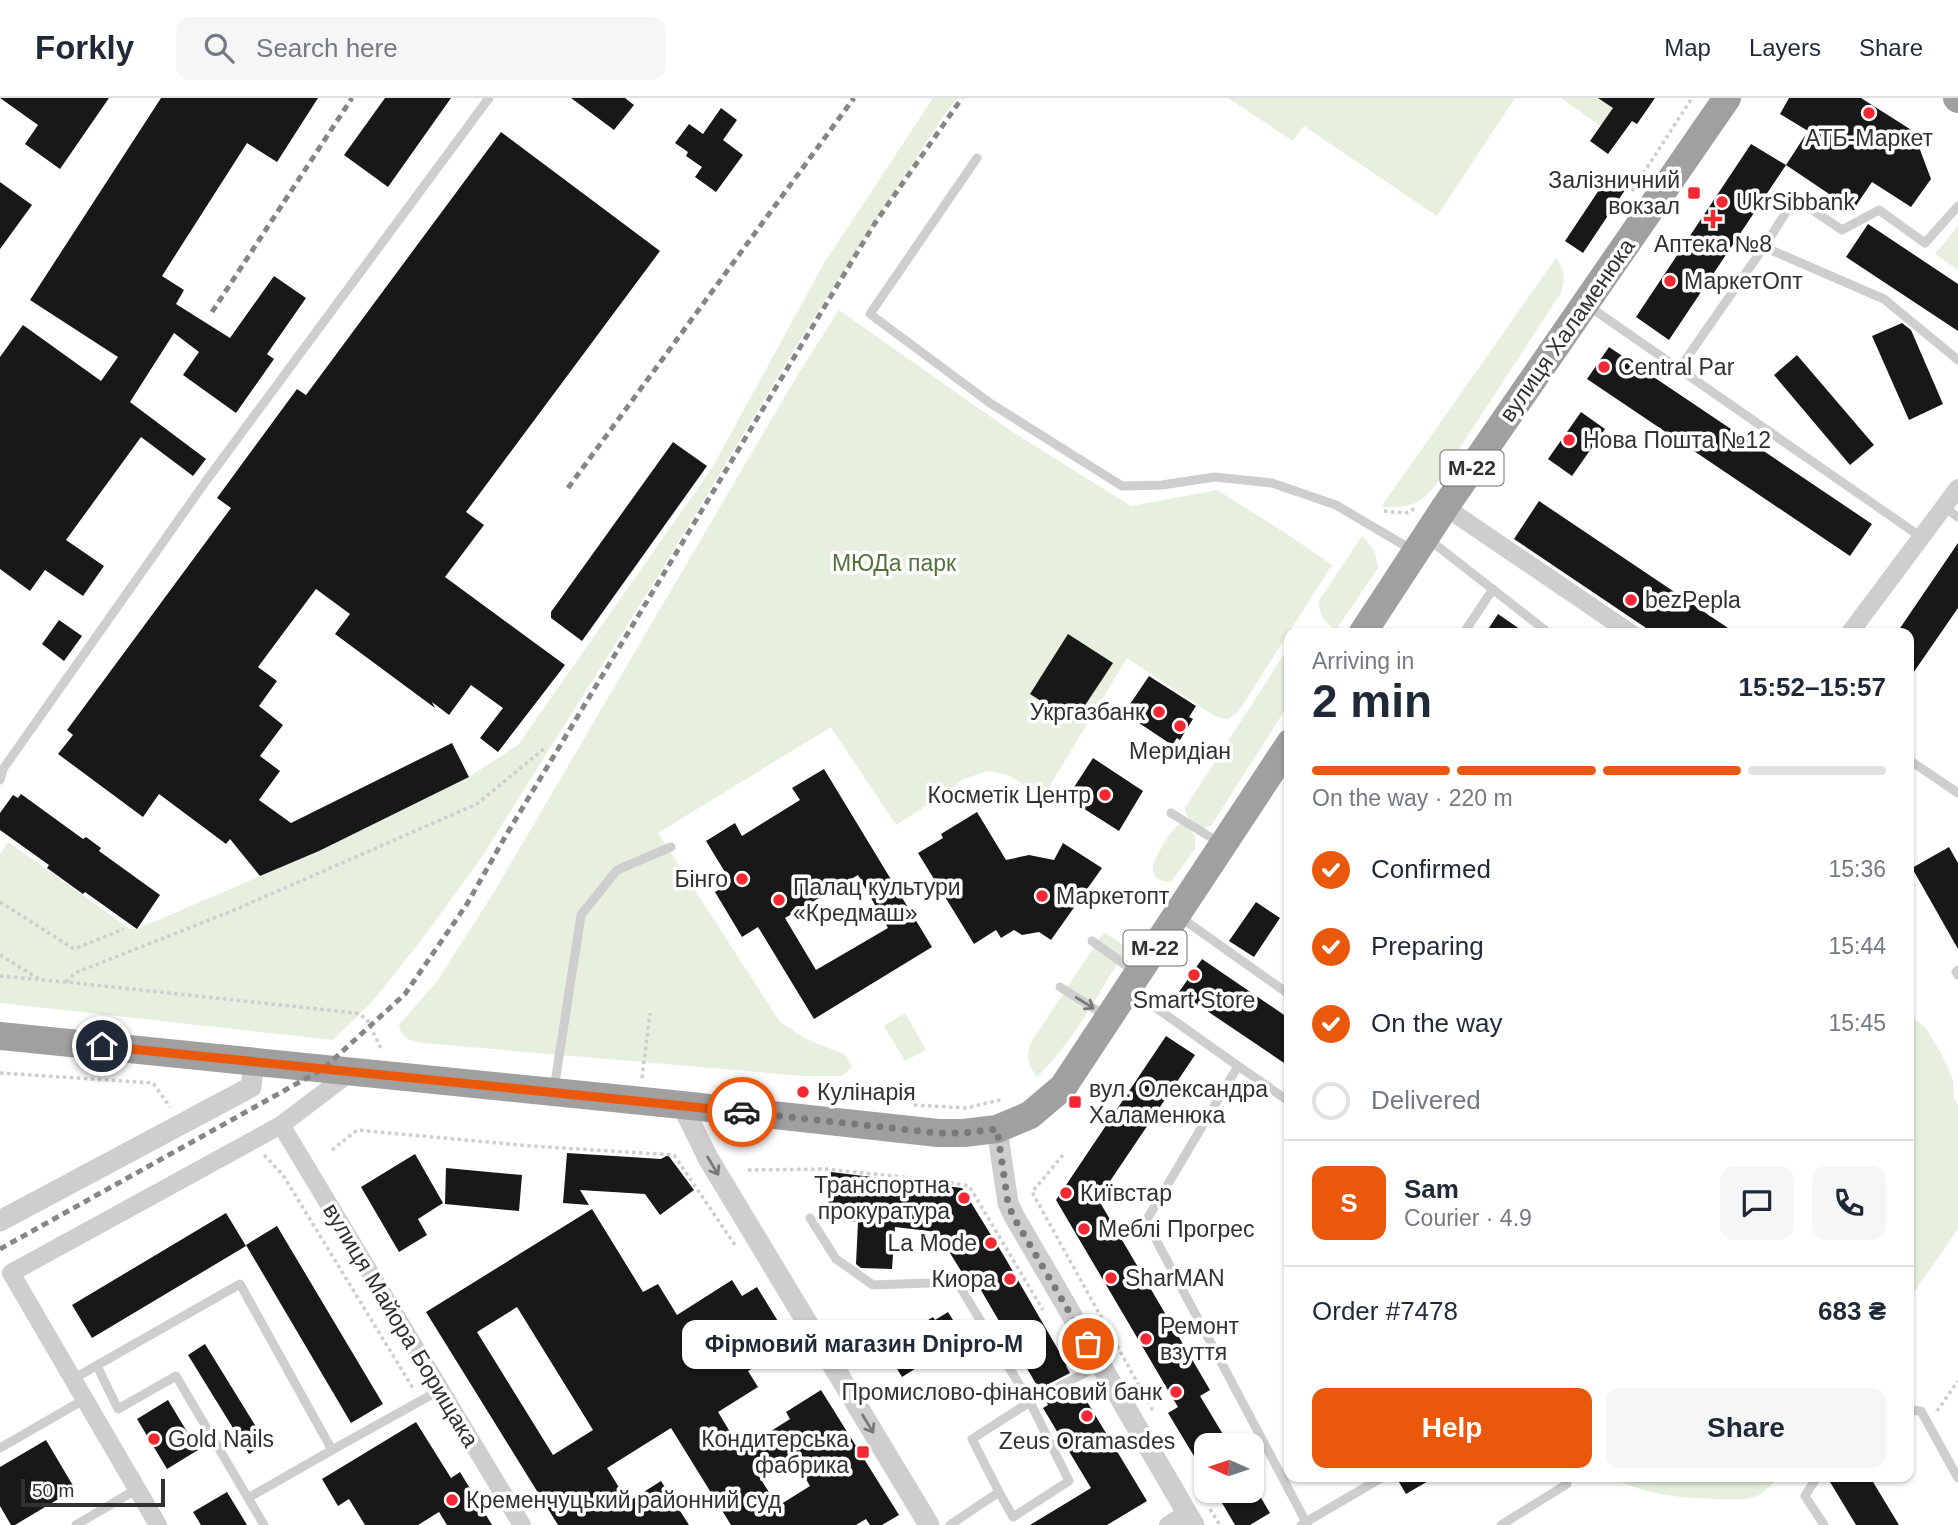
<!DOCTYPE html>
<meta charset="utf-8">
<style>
:root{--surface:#fff;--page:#f6f6f7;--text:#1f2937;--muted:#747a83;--line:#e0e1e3;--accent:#ea580c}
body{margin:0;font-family:Arial,sans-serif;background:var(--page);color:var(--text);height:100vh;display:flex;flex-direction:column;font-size:26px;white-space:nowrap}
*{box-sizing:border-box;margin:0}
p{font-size:23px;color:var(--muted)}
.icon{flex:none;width:38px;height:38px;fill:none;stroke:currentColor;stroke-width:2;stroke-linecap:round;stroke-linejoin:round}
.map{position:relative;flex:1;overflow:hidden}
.sheet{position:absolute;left:1284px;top:530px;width:630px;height:854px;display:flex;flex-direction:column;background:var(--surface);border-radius:14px;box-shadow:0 2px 5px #0004}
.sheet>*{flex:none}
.needle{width:46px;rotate:273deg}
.fabs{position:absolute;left:1194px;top:1335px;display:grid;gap:14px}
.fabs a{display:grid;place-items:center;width:70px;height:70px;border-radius:14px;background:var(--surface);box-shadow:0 2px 5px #0004;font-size:35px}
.scale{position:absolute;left:21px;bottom:18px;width:144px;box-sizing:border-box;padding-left:7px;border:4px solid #313131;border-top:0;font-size:19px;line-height:24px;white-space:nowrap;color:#313131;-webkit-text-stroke:5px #fff;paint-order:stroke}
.pin{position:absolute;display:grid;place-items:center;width:60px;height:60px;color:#fff;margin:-30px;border:4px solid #fff;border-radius:50%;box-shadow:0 2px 7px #0007}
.courier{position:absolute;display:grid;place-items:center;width:70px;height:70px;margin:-35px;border:5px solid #ea580c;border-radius:50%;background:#fff;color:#222;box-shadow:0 2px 9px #0007}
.bubble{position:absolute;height:49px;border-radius:14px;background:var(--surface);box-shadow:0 2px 5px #0004;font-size:23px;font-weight:800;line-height:49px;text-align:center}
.summary em{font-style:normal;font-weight:800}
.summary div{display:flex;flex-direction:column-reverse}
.summary{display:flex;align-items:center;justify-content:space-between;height:119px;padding:0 28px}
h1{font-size:46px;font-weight:800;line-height:52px}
.bar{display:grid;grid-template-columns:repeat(4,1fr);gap:10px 7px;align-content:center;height:84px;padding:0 28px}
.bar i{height:9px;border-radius:5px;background:var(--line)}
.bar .on{background:var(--accent)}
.bar p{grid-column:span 4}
.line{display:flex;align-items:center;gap:18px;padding:0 28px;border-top:2px solid var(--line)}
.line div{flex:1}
.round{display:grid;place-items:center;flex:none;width:74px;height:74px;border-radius:14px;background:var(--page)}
ol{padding:0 28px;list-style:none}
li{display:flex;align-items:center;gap:21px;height:77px}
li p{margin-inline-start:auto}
li .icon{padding:7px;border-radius:50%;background:var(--accent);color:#fff;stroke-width:4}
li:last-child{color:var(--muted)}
li i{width:38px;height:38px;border:4px solid var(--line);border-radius:50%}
.cta{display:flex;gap:14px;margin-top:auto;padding:14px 28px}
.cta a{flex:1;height:80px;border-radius:14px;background:var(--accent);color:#fff;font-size:28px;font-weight:800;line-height:80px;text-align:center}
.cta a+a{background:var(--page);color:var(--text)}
header{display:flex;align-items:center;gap:42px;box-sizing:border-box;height:98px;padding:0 35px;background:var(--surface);border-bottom:2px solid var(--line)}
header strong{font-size:33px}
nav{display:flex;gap:38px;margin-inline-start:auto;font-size:24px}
.search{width:490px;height:63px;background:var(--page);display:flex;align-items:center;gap:18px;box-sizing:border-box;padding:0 24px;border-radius:14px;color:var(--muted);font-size:26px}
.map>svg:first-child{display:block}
.green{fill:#e7efdf}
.building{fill:#181818;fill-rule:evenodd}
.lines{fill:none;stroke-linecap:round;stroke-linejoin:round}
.path{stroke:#cecece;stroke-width:3.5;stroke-dasharray:3.5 3.5;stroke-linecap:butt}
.service{stroke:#cecece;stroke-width:9}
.minor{stroke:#cecece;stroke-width:18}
.tertiary{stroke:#cecece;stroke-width:21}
.trunk{stroke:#a0a0a0;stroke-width:28}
.rail{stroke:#868686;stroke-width:5;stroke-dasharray:7 5;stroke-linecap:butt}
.oneway{stroke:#787878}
.done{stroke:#797979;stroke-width:7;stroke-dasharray:0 12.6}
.route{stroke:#ea580c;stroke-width:9}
.poi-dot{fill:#f42833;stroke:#fff;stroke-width:2.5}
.labels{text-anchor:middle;stroke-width:7;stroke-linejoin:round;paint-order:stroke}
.shield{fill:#fff;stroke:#6f6f6f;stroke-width:2}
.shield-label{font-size:21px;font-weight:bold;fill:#313131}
.poi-label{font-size:23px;fill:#313131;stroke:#fff;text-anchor:start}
.street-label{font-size:23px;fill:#313131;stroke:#fff}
.park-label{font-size:23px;fill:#53723a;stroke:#fff}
</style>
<header>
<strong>Forkly</strong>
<div class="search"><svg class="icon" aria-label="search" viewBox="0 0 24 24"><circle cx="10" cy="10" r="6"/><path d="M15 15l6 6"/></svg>Search here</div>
<nav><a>Map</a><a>Layers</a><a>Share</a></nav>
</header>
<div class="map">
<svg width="1958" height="1427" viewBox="0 0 1958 1427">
<rect width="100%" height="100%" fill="#fff"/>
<g class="green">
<path d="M933 0H958L946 14 803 237 661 473 483 757 426 836 372 904 333 942 0 905V756L8 744 130 831H137L319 753 469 679 518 647 712 370 823 167Z"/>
<path d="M1228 0H1515L1437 118 1304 28 1293 43Z"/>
<path d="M1561 0H1641L1615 38Z"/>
<path d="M1958 128V172L1935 156Z"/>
<path d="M1556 160C1565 172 1566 182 1560 196L1435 388C1419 408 1406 410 1381 409Z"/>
<path d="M839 212 1008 331 1131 408 1217 392 1293 440 1332 467 1238 614 1228 621 1216 619 1127 560 1043 699 1008 677 988 673 964 681 934 703 896 727 831 629 658 735 780 924 806 941 846 957 852 969 842 978H803L423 945C410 942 402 942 399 927L438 882 494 794 798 276Z"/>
<path d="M1362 438C1372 448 1377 456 1378 470L1336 532C1324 524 1319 518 1319 503Z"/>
<path d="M1290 547V604L1211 728 1201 730C1192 724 1186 720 1185 710Z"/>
<path d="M1181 725 1187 729 1195 737V751L1171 784C1143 783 1154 762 1163 747 1168 739 1172 731 1181 725Z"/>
<path d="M1104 834 1127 850C1099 894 1074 943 1037 979 1028 967 1026 960 1030 946Z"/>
<path d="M905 915 926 952 905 963 884 928Z"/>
<path d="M1909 917 1925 929 1941 955 1953 982 1954 1001 1958 1007V1131L1909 1201Z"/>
<path d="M1611 1379H1779C1773 1385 1766 1393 1759 1397 1751 1402 1736 1401 1727 1401 1687 1401 1647 1398 1611 1379Z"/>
</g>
<g class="building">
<path d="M0 0H109L60 71 25 46 38 27Z"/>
<path d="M161 0H318L277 64 247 45 162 178 184 192 176 206 230 240 274 178 306 200 267 256 274 261 236 315 183 277 199 254 174 235 130 304 206 361 193 378 141 339 66 442 104 468 83 498 45 472 30 493 0 471V259L23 227 101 283 118 259 30 202Z"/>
<path d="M385 0H451L388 89 344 57Z"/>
<path d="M571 0H625L634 7 614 32Z"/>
<path d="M1598 0H1655L1637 26 1632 23 1608 56 1590 43 1613 10Z"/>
<path d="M1789 0H1861L1913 33 1931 81 1911 109 1872 84 1853 112 1786 67 1808 33 1780 16Z"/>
<path d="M721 10 737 22 723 42 743 57 716 94 695 79 702 69 686 58 688 54 675 45 689 26 703 36Z"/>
<path d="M501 34 660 153 466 414 484 427 445 479 565 567 498 654 480 640 503 610 471 587 449 617 432 604 435 610 335 536 350 516 316 491 258 569 277 583 259 608 283 627 260 658 280 673 259 702 291 725 452 645 469 679 319 753 260 778 230 741 226 746 159 696 143 719 58 656 73 637 67 632 231 410 217 400 297 291 306 297Z"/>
<path d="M1751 46 1786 67 1669 242 1636 219Z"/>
<path d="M1611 74 1629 86 1583 155 1565 143Z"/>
<path d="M0 84 32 107 0 151Z"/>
<path d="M1868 126 1958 186V233L1846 159Z"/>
<path d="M1902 225 1911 232 1943 306 1909 322 1872 238Z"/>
<path d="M1609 249 1872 426 1850 458 1587 281Z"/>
<path d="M1797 257 1874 347 1850 367 1774 277Z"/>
<path d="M1581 314 1605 331 1572 378 1548 361Z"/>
<path d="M673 344 707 368 582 543 551 520V514Z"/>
<path d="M1539 403 1737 536H1655L1514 441Z"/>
<path d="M1958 445V510L1909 581V536H1896Z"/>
<path d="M1498 516 1527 536H1485Z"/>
<path d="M59 522 82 538 64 563 42 546Z"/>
<path d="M1068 536 1113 565 1074 624 1030 596Z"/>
<path d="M1149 578 1196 608 1189 619 1193 621 1180 642 1177 640 1172 647 1124 615Z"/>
<path d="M1093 660 1143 693 1119 733 1067 700Z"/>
<path d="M824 671 932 849 814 921 758 829 742 839 715 794 731 784 706 743 735 725 742 738 800 702 792 690ZM858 777 888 830 816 872 785 820Z"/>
<path d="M21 696 83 741 86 739 101 750 99 753 160 797 137 831 85 794 83 796 47 770 49 767 0 732V715L13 697 18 700Z"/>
<path d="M977 714 1006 762 1029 757 1054 762 1063 745 1102 770 1051 842 1039 834 1022 837 1014 832 1001 840 996 832 974 846 918 755 943 740 941 736Z"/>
<path d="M1949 749 1958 765V851L1912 770Z"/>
<path d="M1256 804 1280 820 1254 859 1229 843Z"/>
<path d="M1202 861 1290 921V969L1179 894Z"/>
<path d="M1166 938 1195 957 1098 1101 1210 1292 1200 1298 1230 1348H1206V1378L1168 1315 1178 1309 1056 1102Z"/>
<path d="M567 1055 661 1061 668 1057 694 1092 660 1117 645 1096 580 1092 589 1107 563 1105Z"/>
<path d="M415 1056 443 1105 418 1121 427 1137 399 1154 361 1089Z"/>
<path d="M446 1070 522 1077 519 1113 445 1106Z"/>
<path d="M831 1074 962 1090 1004 1158 1067 1267 1066 1268 1070 1275 1039 1291 972 1177 966 1181 937 1134 895 1129 892 1171 861 1170 856 1166 858 1124 827 1121Z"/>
<path d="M592 1111 643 1194 658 1186 677 1217 732 1182 742 1198 757 1189 792 1246 748 1273 758 1289 718 1314 741 1352 790 1321 786 1314 821 1292 899 1417 882 1427H870L866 1421 856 1427H731L671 1330 607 1370 628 1404 661 1383 689 1427H558L426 1214ZM517 1209 593 1332 553 1357 477 1234ZM791 1356 810 1388 778 1408 758 1377Z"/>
<path d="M226 1115 246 1148 92 1240 72 1207Z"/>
<path d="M277 1128 383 1306 351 1325 246 1147Z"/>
<path d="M948 1214 958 1230 945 1238 951 1248 902 1279 884 1249 933 1219 935 1222Z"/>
<path d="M205 1246 266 1345 249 1356 188 1257Z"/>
<path d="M1077 1287 1147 1403 1107 1427H1030L1091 1390 1043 1310 1048 1307 1046 1303Z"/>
<path d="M168 1302 198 1352 167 1371 137 1321Z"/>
<path d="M416 1324 451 1380 460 1374 492 1427H447L439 1414 418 1427H365L349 1401 338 1408 322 1381Z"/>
<path d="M46 1342 75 1391 15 1427H11L0 1408V1369Z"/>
<path d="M1396 1379H1435L1406 1396Z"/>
<path d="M1827 1379H1870L1899 1427H1856Z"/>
<path d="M1215 1393H1257L1270 1415 1250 1427H1235Z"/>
<path d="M227 1394 247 1427H201L193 1414Z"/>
</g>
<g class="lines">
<g class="path">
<path d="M1632 93 1692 0"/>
<path d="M1384 413 1406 415 1416 410"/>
<path d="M0 804 74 851 124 831"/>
<path d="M0 857 39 881"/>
<path d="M0 878 66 884 356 915 367 921 382 953"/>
<path d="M66 884 75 875 232 813 477 706 546 649"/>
<path d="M0 975 153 985 170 1009"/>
<path d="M642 980 650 915"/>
<path d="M914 1007 966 1010 1004 1001"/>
<path d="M332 1052 357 1032 531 1048 674 1057 735 1147"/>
<path d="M264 1057 283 1077 414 1292"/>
<path d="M1063 1057 1032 1094 1153 1313"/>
<path d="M748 1072 825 1071 942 1083 969 1088 1043 1212"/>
<path d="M1937 1313 1958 1283"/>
<path d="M1210 1411 1220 1427"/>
</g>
<g class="service">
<path d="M977 60 870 216 990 305 1122 388 1162 387 1215 379 1272 385 1336 407 1414 453"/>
<path d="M1764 149 1795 100 1842 132 1879 112 1925 145 1958 108"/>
<path d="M1587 207 1921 439"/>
<path d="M1679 271 1764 149 1884 201 1958 262"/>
<path d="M1944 409 1958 419"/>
<path d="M1427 440 1550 536"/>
<path d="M1463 536 1493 491"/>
<path d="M1909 662 1958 695"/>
<path d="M0 682 3 671 206 383 489 0"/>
<path d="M1171 715 1220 745"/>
<path d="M1180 819 1290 897"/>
<path d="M1092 843 1134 873"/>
<path d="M1958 872 1956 874 1958 877"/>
<path d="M1060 889 1106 918"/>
<path d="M1131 892 1238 968"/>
<path d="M554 991 581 817 617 772 671 749"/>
<path d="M1290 1004 1238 968 1146 1123 1306 1424 1301 1427"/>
<path d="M810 1120 836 1161 873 1187 957 1184 1030 1304 1100 1267"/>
<path d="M73 1281 240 1186 332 1352 248 1400 176 1278 118 1311 97 1268"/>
<path d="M1909 1312 1921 1313 1958 1380"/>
<path d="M0 1350 85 1301"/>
<path d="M332 1352 440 1292"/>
<path d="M1817 1379 1805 1398 1824 1427"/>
<path d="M248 1400 264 1427"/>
<path d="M76 1427 137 1391"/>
<path d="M950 1427 999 1394 1013 1419 1069 1383 1030 1304 972 1341 999 1394"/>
<path d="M1308 1427 1306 1424 1383 1379"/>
<path d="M1501 1427 1567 1386"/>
</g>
<g class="minor">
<path d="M1445 409 1632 536"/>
<path d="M1849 536 1958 390"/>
<path d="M281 1027 522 1427"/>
<path d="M158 1427 11 1175 281 1027 351 974"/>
<path d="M1168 1427 1187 1415"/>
</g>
<g class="tertiary">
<path d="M682 1007 708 1060 929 1427"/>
<path d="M997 1031 1008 1105 1014 1118 1194 1427"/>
<path d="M0 1123 251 989 254 964"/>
</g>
<g class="trunk">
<path d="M1957 0 1958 1"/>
<path d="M1362 536 1445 409 1727 0"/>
<path d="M0 938 682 1007 938 1035H964L997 1031 1030 1017 1063 989 1290 645"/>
</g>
<g class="rail">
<path d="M212 214 352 0"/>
<path d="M568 390 854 0"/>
<path d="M0 1151 323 971 405 896 467 806 505 739 875 125 962 0"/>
</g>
</g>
<defs><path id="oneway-shaft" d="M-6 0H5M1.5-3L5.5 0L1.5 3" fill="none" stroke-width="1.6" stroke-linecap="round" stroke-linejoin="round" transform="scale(1.75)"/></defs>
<g class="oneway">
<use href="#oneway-shaft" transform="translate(1085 905) rotate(32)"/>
<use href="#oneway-shaft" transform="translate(713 1068) rotate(59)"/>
<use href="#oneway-shaft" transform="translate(868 1326) rotate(59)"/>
</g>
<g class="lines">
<path class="done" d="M742 1014 938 1035H964L997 1031 1008 1105 1013 1118 1088 1246"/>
<path class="route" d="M102 948 742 1014"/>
</g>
<g class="poi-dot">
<circle cx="1869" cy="15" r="7"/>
<rect x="1687" y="88" width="14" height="14" rx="3.5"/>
<circle cx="1722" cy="104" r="7"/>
<path d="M1709.5 110.5h7v7h7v7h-7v7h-7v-7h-7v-7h7z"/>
<circle cx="1670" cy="183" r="7"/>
<circle cx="1604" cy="269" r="7"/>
<circle cx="1569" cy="342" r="7"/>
<circle cx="1631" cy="502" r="7"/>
<circle cx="1159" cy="614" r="7"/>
<circle cx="1180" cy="628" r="7"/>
<circle cx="1105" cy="697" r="7"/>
<circle cx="742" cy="781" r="7"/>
<circle cx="1042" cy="798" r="7"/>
<circle cx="779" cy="802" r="7"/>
<circle cx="1194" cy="877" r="7"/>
<circle cx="803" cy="994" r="7"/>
<rect x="1068" y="997" width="14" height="14" rx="3.5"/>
<circle cx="1066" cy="1095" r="7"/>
<circle cx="964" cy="1100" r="7"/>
<circle cx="1084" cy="1131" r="7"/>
<circle cx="991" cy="1145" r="7"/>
<circle cx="1111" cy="1180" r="7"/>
<circle cx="1010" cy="1181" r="7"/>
<circle cx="1146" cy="1241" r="7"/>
<circle cx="1176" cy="1294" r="7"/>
<circle cx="1087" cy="1318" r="7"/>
<circle cx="154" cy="1341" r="7"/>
<rect x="856" y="1347" width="14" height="14" rx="3.5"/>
<circle cx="452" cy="1402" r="7"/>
</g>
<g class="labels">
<g class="shield">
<rect x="1440.5" y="352.5" width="63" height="35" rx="5"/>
<rect x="1123.5" y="832.5" width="63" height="35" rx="5"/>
</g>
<g class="shield-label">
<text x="1472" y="377">М-22</text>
<text x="1155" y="857">М-22</text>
</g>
<g class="poi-label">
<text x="1869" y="48" text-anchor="middle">АТБ-Маркет</text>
<text x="1680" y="90" text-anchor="end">Залізничний<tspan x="1680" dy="26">вокзал</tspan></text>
<text x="1736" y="112">UkrSibbank</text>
<text x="1713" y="154" text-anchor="middle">Аптека №8</text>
<text x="1684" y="191">МаркетОпт</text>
<text x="1618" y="277">Central Par</text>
<text x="1583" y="350">Нова Пошта №12</text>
<text x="1645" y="510">bezPepla</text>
<text x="1145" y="622" text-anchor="end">Укргазбанк</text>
<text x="1180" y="661" text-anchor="middle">Меридіан</text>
<text x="1091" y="705" text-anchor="end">Косметік Центр</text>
<text x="728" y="789" text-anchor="end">Бінго</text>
<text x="793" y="797">Палац культури<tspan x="793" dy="26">«Кредмаш»</tspan></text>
<text x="1056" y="806">Маркетопт</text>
<text x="1194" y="910" text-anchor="middle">Smart Store</text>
<text x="1089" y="999">вул. Олександра<tspan x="1089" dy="26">Халаменюка</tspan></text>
<text x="817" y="1002">Кулінарія</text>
<text x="950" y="1095" text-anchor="end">Транспортна<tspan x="950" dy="26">прокуратура</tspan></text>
<text x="1080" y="1103">Київстар</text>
<text x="1098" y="1139">Меблі Прогрес</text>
<text x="977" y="1153" text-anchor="end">La Mode</text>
<text x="1125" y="1188">SharMAN</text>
<text x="996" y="1189" text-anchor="end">Киора</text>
<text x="1160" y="1236">Ремонт<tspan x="1160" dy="26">взуття</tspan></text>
<text x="1162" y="1302" text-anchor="end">Промислово-фінансовий банк</text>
<text x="168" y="1349">Gold Nails</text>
<text x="849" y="1349" text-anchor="end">Кондитерська<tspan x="849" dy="26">фабрика</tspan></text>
<text x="1087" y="1351" text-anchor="middle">Zeus Oramasdes</text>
<text x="466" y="1410">Кременчуцький районний суд</text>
</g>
<g class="street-label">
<text transform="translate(1567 232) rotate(-55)" y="8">вулиця Халаменюка</text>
<text transform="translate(401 1227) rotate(59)" y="8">вулиця Майора Борищака</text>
</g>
<g class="park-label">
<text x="894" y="473">МЮДа парк</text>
</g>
</g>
</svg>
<div class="fabs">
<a><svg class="needle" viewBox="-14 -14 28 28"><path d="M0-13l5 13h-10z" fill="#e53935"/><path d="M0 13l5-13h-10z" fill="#747a83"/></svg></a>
</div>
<div class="scale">50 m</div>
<div class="pin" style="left:1088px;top:1246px;background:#ea580c"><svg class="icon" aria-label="bag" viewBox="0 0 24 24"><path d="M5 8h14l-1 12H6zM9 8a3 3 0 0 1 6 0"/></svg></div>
<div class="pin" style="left:102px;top:948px;background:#1f2937"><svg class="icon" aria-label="home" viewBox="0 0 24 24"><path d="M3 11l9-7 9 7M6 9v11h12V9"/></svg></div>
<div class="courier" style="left:742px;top:1014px"><svg class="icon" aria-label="car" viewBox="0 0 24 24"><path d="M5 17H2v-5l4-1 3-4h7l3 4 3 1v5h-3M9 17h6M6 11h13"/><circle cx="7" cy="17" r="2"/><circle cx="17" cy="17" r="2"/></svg></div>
<div class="bubble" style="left:682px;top:1222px;width:364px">Фірмовий магазин Dnipro-M</div>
<section class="sheet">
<div class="summary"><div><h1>2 min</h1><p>Arriving in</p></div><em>15:52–15:57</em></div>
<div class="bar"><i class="on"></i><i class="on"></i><i class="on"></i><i></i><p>On the way · 220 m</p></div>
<ol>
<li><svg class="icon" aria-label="check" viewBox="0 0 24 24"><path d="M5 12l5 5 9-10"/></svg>Confirmed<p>15:36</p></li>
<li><svg class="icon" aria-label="check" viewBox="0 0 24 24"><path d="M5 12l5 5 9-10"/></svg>Preparing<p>15:44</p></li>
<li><svg class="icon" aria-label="check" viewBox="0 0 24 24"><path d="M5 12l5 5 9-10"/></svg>On the way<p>15:45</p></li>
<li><i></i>Delivered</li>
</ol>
<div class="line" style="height:126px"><b class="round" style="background:var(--accent);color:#fff">S</b><div><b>Sam</b><p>Courier · 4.9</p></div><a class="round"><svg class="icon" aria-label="chat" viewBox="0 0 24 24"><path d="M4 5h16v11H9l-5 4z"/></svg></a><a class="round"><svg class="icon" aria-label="phone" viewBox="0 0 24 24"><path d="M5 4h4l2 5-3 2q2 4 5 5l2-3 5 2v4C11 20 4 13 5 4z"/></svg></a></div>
<div class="line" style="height:91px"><div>Order #7478</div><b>683 ₴</b></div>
<div class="cta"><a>Help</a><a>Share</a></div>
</section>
</div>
